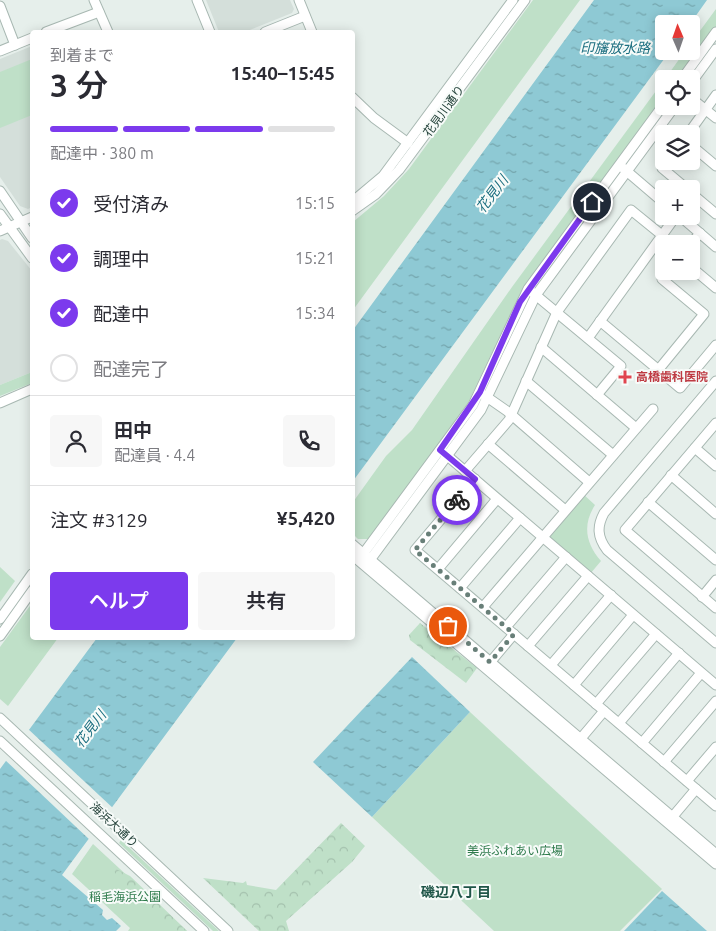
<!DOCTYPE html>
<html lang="ja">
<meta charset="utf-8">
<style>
:root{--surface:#fff;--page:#f7f7f7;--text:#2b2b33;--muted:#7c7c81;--line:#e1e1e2;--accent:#7c3aed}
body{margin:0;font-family:Ubuntu,"Noto Sans JP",sans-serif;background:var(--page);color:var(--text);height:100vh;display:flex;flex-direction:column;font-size:19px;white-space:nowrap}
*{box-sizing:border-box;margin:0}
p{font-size:16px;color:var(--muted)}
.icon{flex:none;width:28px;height:28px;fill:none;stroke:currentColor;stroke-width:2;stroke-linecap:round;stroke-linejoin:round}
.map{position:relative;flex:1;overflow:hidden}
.details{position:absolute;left:30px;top:30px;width:325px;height:610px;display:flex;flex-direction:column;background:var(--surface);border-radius:5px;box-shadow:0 2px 12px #0003}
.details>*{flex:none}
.needle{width:32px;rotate:358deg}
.buttons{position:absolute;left:655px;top:15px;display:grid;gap:10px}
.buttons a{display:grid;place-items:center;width:45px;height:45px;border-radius:5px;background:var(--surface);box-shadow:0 2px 12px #0003;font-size:25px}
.pin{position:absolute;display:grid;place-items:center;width:42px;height:42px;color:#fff;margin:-21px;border:2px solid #fff;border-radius:50%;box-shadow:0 1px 5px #0007}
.courier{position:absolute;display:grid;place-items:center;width:50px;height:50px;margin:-25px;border:4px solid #7c3aed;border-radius:50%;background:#fff;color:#222;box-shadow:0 1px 6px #0007}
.headline em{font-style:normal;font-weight:600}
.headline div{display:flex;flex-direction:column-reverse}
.headline{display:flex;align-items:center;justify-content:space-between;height:85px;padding:0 20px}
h1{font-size:32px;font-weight:600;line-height:38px}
.bar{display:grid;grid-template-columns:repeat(4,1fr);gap:8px 5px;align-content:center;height:60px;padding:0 20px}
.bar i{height:6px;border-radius:4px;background:var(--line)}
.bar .selected{background:var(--accent)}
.bar p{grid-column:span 4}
.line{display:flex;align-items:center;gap:12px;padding:0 20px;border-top:1px solid var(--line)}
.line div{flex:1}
.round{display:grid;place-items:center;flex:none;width:52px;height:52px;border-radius:5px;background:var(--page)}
ol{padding:0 20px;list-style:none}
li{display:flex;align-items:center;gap:15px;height:55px}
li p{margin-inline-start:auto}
li .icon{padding:5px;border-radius:50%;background:var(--accent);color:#fff;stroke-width:4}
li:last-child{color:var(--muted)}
li i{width:28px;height:28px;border:2px solid var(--line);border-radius:50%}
.action{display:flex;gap:10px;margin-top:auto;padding:10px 20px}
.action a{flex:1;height:58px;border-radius:5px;background:var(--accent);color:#fff;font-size:20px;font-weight:600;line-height:58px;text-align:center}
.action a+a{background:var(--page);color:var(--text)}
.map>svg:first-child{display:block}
.built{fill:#d4dfda}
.green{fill:#bfe0c8}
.forest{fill:url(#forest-crowns)}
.water{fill:url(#water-ripples)}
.pier{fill:#e6efeb}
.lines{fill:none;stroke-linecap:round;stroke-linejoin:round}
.minor-casing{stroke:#a8b8b2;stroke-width:11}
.minor{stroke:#fff;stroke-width:9}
.done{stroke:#687f78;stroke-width:5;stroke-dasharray:0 9}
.route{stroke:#7c3aed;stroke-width:6}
.health-dot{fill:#e0444e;stroke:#f7fbf9;stroke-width:2}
.labels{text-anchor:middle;stroke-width:4;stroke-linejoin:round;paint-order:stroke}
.street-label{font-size:12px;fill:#24423a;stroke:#f7fbf9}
.health-label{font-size:12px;font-weight:bold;fill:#be3a42;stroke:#f7fbf9;text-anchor:start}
.park-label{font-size:12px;fill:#2d7a4b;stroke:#f7fbf9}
.water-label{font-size:14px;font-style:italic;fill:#1c6f80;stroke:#f7fbf9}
.neighbourhood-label{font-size:14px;font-weight:bold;fill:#1f5548;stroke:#f7fbf9}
</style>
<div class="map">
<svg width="716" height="931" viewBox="0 0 716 931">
<defs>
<pattern id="forest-crowns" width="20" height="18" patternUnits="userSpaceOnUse" patternTransform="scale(1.25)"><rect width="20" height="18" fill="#bfe0c8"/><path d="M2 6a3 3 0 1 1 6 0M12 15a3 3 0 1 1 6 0" fill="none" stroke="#a4c1ad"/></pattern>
<pattern id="water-ripples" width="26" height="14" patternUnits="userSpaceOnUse" patternTransform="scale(1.25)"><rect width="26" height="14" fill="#8ec9d4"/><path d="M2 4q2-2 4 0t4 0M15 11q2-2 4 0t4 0" fill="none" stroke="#74a5ad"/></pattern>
</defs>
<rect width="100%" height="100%" fill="#e6efeb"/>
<g class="built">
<path d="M206 0H290L294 9 292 13 245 32H219Z"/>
<path d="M32 46V207L28 209 20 206 0 177V59Z"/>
<path d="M2 239 8 241 32 271V372L0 385V240Z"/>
</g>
<g class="green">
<path d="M533 0H580L353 310V222L384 196 409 169Z"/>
<path d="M716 9V28L679 79H665L685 51H691V43Z"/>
<path d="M32 59V115L0 128V72Z"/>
<path d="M664 80V100L520 294 468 403 370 539H358L353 534 355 529 353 527V502L386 456 412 430 512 287Z"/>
<path d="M615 176 618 178 539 284 538 282Z"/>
<path d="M32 372V383L0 396V385Z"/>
<path d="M583 494 595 505C582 525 586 544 601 561L590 574 548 538V535Z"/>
<path d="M0 567 15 581 0 602Z"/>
<path d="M32 603V638H58L8 706 0 699V647Z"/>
<path d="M470 712 662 889 620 931H494L372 817Z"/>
<path d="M121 840 219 931H213L119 843Z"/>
<path d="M93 844 187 931H128L130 928 72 874Z"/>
</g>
<g class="forest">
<path d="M420 623 477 668 466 683 410 640 409 635Z"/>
<path d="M341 823 365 846 352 862 286 921 289 931H259L203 878 243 883 246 881 247 885 276 890Z"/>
<path d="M112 867 130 876 151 896 142 904 120 882Z"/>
<path d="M155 900 187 931H171L147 908Z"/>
</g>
<g class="water">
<path d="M594 0H707L690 24H664V51H670L353 481V330Z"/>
<path d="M97 638H237L62 875 103 910 102 915 107 920 112 918 121 926 116 931H0V769Z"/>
<path d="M412 657 470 712 372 817 313 762Z"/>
<path d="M662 891 707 931H624Z"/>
</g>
<path class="pier" d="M27 728 114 809 91 841 4 759Z"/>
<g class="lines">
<defs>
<g id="minor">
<path d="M94 0 108 32"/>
<path d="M197 0 210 32"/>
<path d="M299 0 312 32"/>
<path d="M0 6 15 45"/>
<path d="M46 32 99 12"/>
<path d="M265 32 305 16"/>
<path d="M0 51 32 38"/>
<path d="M682 79 716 32"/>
<path d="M691 83 716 49"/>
<path d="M352 97 374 118 408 143"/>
<path d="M691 98 716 118"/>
<path d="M664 104 528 289 473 405 363 554 362 563 370 560 481 410 536 295 675 106"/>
<path d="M688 134 716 95"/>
<path d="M691 145 716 166"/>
<path d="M668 161 662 168 687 189"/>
<path d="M623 168 664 203"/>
<path d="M0 191 32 238"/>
<path d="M691 193 716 214"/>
<path d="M352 202 383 176 513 0"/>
<path d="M352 211 376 194 399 170 525 0"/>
<path d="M0 214 32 258"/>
<path d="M680 216 716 247"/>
<path d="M0 231 32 217"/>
<path d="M691 244 700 233"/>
<path d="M691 267 716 288"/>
<path d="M532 292 621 366 597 395"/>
<path d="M600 321 680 388 716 345"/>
<path d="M588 338 676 216"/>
<path d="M541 347 636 428"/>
<path d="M659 369 704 314 662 279 668 271"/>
<path d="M526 381 613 455"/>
<path d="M716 381 604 513C597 526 597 537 607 550L716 643"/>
<path d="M484 395 507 411 589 482"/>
<path d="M0 403 32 389"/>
<path d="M716 423 625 530 716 608"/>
<path d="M488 444 565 510"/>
<path d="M695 448 716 466"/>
<path d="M444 453 716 685"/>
<path d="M465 471 509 420 557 312 631 210 663 236"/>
<path d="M671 475 716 514"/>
<path d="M475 479 415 550 716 806"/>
<path d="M648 502 716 560"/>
<path d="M352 544 716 854"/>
<path d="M352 555 716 864"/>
<path d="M438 569 497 499"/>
<path d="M460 588 520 518"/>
<path d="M702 597 716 580"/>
<path d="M483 607 653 409"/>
<path d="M0 619 32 574"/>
<path d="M506 627 566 557"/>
<path d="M0 636 32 591"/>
<path d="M528 646 588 576"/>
<path d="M551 665 611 595"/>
<path d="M487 666 514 634"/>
<path d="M574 685 633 615"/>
<path d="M596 704 656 634"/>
<path d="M0 718 228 931"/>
<path d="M619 723 679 653"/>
<path d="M0 741 204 931"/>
<path d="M577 743 604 711"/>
<path d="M642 743 701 673"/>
<path d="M664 762 716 701"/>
<path d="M687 781 716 747"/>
<path d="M669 821 696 789"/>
</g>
</defs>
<use href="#minor" class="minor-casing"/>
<use href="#minor" class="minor"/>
</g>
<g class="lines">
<path class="done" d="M448 626 490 662 514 634 415 550 457 500"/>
<path class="route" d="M457 500 475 479 440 450 480 392 520 302 592 202"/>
</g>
<path class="health-dot" d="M622.5 369.5h5v5h5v5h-5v5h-5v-5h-5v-5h5z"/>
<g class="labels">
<g class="street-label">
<text transform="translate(444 111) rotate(-54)" y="4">花見川通り</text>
<text transform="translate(114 825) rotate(43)" y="4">海浜大通り</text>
</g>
<g class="health-label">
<text x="636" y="381">高橋歯科医院</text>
</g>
<g class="park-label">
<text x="515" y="855">美浜ふれあい広場</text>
<text x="125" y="901">稲毛海浜公園</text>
</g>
<g class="water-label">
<text x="615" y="53">印旛放水路</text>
<text transform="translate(492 194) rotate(-53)" y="5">花見川</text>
<text transform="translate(90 729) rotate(-53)" y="5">花見川</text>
</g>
<g class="neighbourhood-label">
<text x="456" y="897">磯辺八丁目</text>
</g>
</g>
</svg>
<div class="buttons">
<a><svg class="needle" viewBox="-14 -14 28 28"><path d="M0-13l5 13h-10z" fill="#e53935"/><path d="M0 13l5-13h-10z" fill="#7c7c81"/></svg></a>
<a><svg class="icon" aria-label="locate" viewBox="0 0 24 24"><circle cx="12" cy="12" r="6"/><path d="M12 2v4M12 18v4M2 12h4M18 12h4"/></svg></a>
<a><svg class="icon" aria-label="layers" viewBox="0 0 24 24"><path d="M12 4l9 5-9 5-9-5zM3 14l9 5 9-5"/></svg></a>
<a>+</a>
<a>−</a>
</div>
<div class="pin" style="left:448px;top:626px;background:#ea580c"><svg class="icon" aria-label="bag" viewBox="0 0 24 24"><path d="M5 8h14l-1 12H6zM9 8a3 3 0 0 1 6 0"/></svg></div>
<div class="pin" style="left:592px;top:202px;background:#1f2937"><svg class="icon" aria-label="home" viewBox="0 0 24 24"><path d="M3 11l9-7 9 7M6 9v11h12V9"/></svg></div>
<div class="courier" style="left:457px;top:500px"><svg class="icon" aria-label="bike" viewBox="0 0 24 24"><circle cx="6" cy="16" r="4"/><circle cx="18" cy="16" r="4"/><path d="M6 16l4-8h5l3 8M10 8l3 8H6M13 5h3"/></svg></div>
<section class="details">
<div class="headline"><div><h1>3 分</h1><p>到着まで</p></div><em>15:40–15:45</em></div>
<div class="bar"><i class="selected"></i><i class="selected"></i><i class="selected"></i><i></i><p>配達中 · 380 m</p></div>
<ol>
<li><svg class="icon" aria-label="check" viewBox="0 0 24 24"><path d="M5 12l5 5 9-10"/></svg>受付済み<p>15:15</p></li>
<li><svg class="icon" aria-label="check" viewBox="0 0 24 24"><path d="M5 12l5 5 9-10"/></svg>調理中<p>15:21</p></li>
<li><svg class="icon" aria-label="check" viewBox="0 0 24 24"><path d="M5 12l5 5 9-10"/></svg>配達中<p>15:34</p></li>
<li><i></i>配達完了</li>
</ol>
<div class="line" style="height:90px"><a class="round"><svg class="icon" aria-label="person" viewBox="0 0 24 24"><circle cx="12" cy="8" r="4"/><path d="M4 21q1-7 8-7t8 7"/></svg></a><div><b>田中</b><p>配達員 · 4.4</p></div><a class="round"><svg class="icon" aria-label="phone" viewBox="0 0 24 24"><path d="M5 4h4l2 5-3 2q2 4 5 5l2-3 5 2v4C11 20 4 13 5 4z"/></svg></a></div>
<div class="line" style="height:65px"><div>注文 #3129</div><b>¥5,420</b></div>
<div class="action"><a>ヘルプ</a><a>共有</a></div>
</section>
</div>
